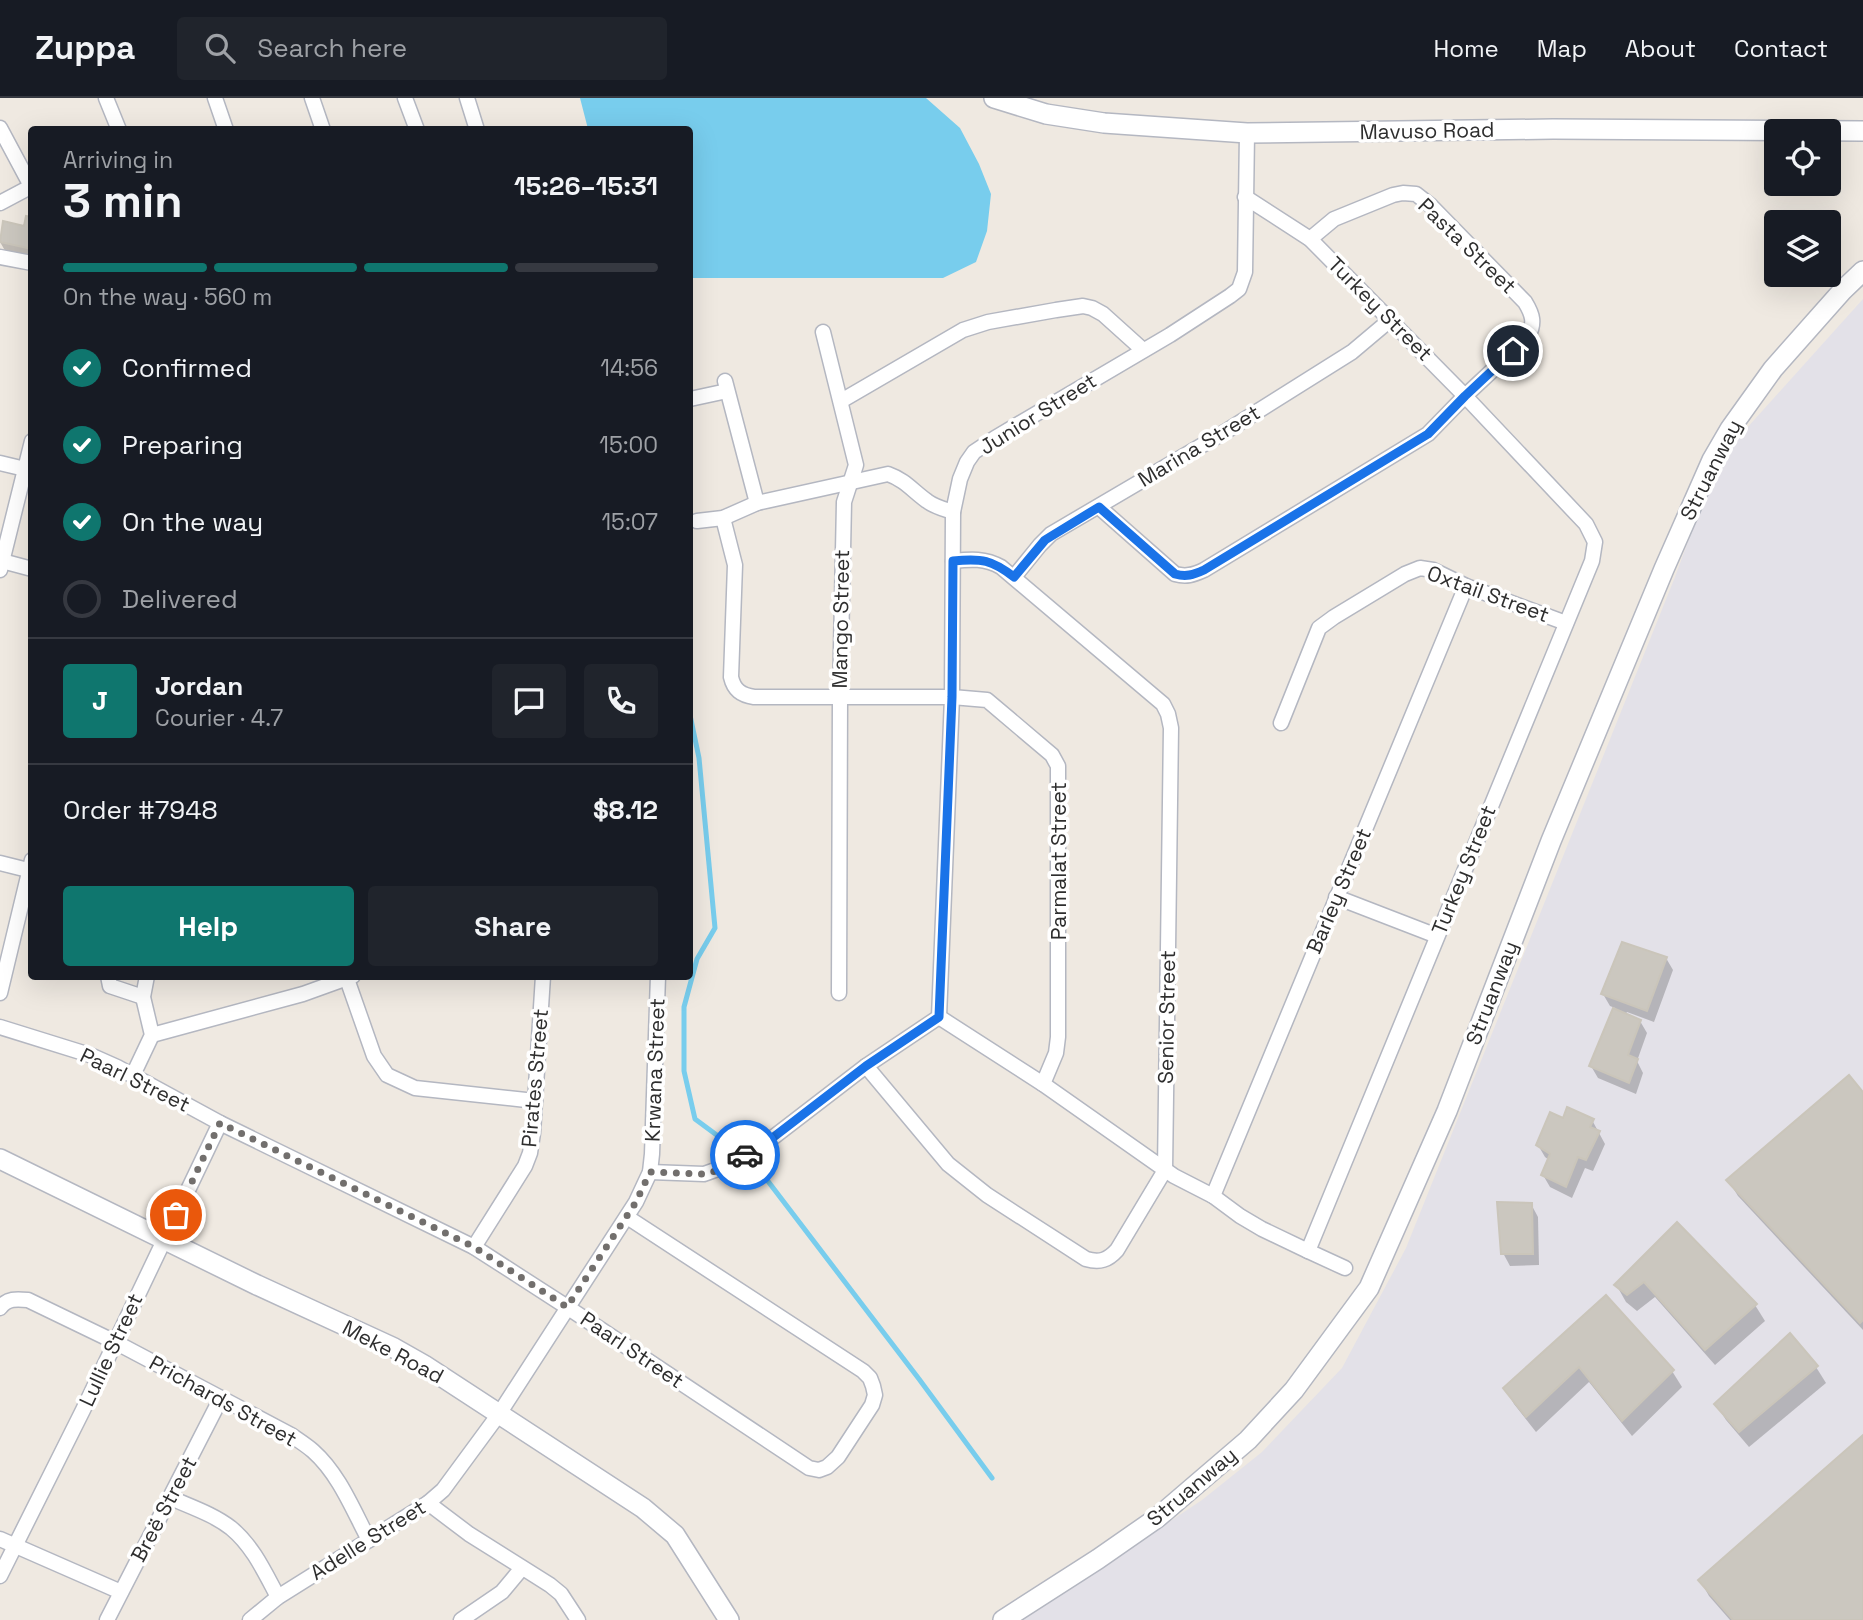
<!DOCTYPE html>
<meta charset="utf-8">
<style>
:root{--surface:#171b24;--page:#20242c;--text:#f1f3f6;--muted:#9ea1a6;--line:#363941;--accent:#0f766e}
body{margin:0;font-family:"Space Grotesk",sans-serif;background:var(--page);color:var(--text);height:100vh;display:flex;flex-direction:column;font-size:26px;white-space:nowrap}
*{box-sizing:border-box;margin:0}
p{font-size:23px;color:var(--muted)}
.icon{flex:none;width:38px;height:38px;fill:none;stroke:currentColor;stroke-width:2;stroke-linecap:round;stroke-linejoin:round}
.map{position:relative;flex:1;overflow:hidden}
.sheet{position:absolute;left:28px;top:28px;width:665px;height:854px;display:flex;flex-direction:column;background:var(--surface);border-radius:7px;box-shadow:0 7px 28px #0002}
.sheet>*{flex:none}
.tools{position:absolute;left:1764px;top:21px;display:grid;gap:14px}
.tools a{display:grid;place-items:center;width:77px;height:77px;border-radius:7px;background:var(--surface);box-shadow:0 7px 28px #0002;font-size:35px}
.pin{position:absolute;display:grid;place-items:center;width:60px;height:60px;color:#fff;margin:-30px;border:4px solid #fff;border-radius:50%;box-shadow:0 2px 7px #0007}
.courier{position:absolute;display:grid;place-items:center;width:70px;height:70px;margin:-35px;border:5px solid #1a73e8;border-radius:50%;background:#fff;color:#222;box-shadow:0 2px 9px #0007}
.summary em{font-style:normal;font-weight:600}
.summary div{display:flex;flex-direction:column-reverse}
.summary{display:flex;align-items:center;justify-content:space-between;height:119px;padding:0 35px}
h1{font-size:46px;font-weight:600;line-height:52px}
.bar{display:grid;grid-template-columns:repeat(4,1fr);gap:10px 7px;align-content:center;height:84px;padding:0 35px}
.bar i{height:9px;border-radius:5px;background:var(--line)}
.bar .on{background:var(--accent)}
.bar p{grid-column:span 4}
.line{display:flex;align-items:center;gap:18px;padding:0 35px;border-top:2px solid var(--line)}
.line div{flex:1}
.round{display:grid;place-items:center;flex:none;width:74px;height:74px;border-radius:7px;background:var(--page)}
ol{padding:0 35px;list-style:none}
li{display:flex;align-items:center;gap:21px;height:77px}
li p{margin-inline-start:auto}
li .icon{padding:7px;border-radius:50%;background:var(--accent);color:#fff;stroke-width:4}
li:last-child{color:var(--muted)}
li i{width:38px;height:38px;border:4px solid var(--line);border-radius:50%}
.button{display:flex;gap:14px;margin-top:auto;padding:14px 35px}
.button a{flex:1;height:80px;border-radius:7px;background:var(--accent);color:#fff;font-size:28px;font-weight:600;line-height:80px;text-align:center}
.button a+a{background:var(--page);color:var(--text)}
header{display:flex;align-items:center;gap:42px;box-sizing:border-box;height:98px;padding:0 35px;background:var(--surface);border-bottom:2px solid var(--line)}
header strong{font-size:33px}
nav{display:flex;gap:38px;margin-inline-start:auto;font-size:24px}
.search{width:490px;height:63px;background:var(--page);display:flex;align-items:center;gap:18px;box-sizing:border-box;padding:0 24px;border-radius:7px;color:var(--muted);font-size:26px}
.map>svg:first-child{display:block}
.industrial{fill:#e3e1e8}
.water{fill:#78cded}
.shadow{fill:#0003}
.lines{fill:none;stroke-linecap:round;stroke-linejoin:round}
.stream{stroke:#78cded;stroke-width:5}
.building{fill:#cbc7bf;stroke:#cac5ba;stroke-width:2}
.street-casing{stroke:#b4b7c1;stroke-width:17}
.secondary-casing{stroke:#b4b7c1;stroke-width:22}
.street{stroke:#fff;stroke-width:14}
.secondary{stroke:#fff;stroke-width:19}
.done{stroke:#726f6d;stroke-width:7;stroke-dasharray:0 12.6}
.route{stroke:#1a73e8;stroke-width:9}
.labels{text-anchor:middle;stroke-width:7;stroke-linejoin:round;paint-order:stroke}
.street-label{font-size:21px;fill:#2e2e2e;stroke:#fff}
</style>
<header>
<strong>Zuppa</strong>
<div class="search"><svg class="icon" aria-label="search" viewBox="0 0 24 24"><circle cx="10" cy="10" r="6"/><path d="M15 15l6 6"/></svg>Search here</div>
<nav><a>Home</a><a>Map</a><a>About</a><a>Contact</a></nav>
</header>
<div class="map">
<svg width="1863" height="1522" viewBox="0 0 1863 1522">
<rect width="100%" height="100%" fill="#efe9e1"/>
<path class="industrial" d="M1863 201V1522H1022L1202 1402 1262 1354 1342 1270 1406 1150 1675 479 1718 362Z"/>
<path class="water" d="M580 0H926L960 30 979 66 991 96 987 133 976 164 943 180H690V32L588 31Z"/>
<g class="shadow">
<path d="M32 121V161L7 156 0 144 25 130Z"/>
<path d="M1666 860 1673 872 1654 924 1627 914 1625 917 1640 923 1647 935 1637 963 1643 975 1636 996 1598 980 1591 968 1615 910 1610 908 1603 896Z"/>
<path d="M1863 997V1232L1738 1098 1728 1082Z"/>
<path d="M1564 1022H1592L1605 1046 1593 1073 1585 1070 1572 1100 1550 1089 1543 1077 1549 1062 1545 1059 1538 1047Z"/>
<path d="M1531 1106 1538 1119 1539 1167 1510 1168 1503 1155Z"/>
<path d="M1677 1127 1755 1207 1765 1223 1715 1267 1655 1199 1637 1213 1626 1204 1617 1188Z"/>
<path d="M1606 1199 1672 1273 1682 1289 1632 1338 1589 1284 1536 1334 1514 1306 1505 1290Z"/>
<path d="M1816 1269 1826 1285 1749 1349 1726 1322 1716 1306Z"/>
<path d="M1863 1339V1522H1730L1709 1498 1700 1482Z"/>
</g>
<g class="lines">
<g class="stream">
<path d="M690 617 699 660 715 830 697 861 684 909V973L695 1021 718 1038 740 1045"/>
<path d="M754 1065 919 1281 992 1380"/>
</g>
</g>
<g class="building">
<path d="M26 118 32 119V151L0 144 3 123 24 128Z"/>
<path d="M1622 844 1667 859 1647 913 1601 896Z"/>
<path d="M1613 910 1641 922 1628 957 1638 961 1629 985 1589 968Z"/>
<path d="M1849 977 1863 994V1222L1860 1225 1726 1082Z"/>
<path d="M1567 1009 1594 1021 1590 1029 1600 1033 1586 1062 1578 1059 1566 1089 1541 1077 1550 1056 1536 1047 1550 1014 1563 1020Z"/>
<path d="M1497 1104 1532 1105 1533 1156H1501Z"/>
<path d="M1677 1124 1757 1206 1705 1252 1644 1184 1627 1197 1614 1187Z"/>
<path d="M1606 1197 1674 1272 1622 1323 1579 1269 1526 1319 1503 1290Z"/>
<path d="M1790 1235 1818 1268 1739 1334 1714 1306Z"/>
<path d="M1863 1337V1522H1733L1698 1482Z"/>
</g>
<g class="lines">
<defs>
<g id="street">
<path d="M106 0 119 32"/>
<path d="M215 0 226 32"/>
<path d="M312 0 323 32"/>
<path d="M405 0 417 32"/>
<path d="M467 0 477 32"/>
<path d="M0 30 31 88"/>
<path d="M0 105 32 88"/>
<path d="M0 159 32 165"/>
<path d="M823 234 856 367 844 404 840 599 839 895"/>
<path d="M725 283 757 405"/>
<path d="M690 301 727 293"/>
<path d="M841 303 963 232 988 224 1056 212 1083 208 1092 210 1103 216 1143 252"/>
<path d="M0 365 25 371"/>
<path d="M1099 409 1175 476C1186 479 1193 477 1204 472L1428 336 1465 298 1528 239C1535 225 1533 217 1525 204L1430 107 1416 96 1403 95 1393 97 1334 121 1310 141"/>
<path d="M723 420 735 467 731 579C734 592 741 597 754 599H952L987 602 1052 657 1058 668V939L1056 955 1043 986"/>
<path d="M697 423 723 420 757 405 888 376C905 382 913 393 927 403 935 409 944 411 953 414"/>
<path d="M2 463 32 471"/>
<path d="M0 472 32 343"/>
<path d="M1014 479 1040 447 1051 436 1228 332 1352 254 1390 222"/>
<path d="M1281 625 1319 530 1334 519 1405 476 1420 470 1433 472 1466 488 1566 525"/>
<path d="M0 765 32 773"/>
<path d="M1336 799 1437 838"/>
<path d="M108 878 110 888 143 899"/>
<path d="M347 881 374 958 387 977 415 990 535 1003"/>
<path d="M0 895 32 762"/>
<path d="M939 919 1043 986 1174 1078 1213 1098 1240 1118 1262 1131 1308 1153 1592 463 1595 444 1586 426 1465 298 1310 141 1245 99"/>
<path d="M0 929 90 957 117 969 220 1025 474 1149 567 1209 809 1370 819 1372 827 1369 838 1359 872 1307 875 1297 873 1288 870 1280 863 1273 627 1119"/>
<path d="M152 937 303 896 353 878"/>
<path d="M866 968 948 1066 987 1097 1086 1161C1100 1165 1108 1162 1117 1152L1165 1072 1171 630 1168 616 1163 606 1001 469C985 460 971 461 953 463"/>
<path d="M133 977 152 937 143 899 147 878"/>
<path d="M650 1074 704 1076 729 1067 771 1041 866 968 939 919 952 599 953 414 960 381 967 364 974 354 995 340 1170 237 1230 198 1239 191 1245 174 1247 35"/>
<path d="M1213 1098 1466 488"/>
<path d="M474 1149 525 1068 530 1055 533 1035 543 878"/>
<path d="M1308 1153 1345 1170"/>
<path d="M0 1210C7 1200 17 1201 28 1202L115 1244 291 1337C298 1342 306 1347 313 1353 339 1376 353 1412 369 1442"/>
<path d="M171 1400C191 1409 213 1416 231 1430 253 1448 265 1475 278 1499"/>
<path d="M428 1405 469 1436 550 1487 561 1496 578 1522"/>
<path d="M0 1441 121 1494"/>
<path d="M0 1478 83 1312 220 1025"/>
<path d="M107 1522 221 1300"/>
<path d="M250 1522 278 1499 428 1405 443 1392 499 1316 636 1104 650 1074 652 1056 658 878"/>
<path d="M461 1522 502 1494 522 1470"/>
</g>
<g id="secondary">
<path d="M994 0 1046 16 1104 25 1247 35 1553 31 1863 33"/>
<path d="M0 1061 257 1187 394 1250 424 1267 643 1410 675 1437 729 1522"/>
<path d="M1003 1522 1098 1461 1157 1420 1248 1342 1294 1292 1369 1190 1447 1013 1551 743 1664 471 1712 362 1730 331 1773 271 1843 192 1863 173"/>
</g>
</defs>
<use href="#street" class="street-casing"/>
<use href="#secondary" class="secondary-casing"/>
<use href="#street" class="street"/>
<use href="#secondary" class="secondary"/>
</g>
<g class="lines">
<path class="done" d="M176 1117 220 1025 474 1149 567 1209 636 1104 650 1074 704 1076C719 1073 732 1066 745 1057"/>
<path class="route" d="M745 1057 771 1041 866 968 939 919 952 599 953 463C982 460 992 462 1014 479L1045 442 1099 409 1175 476C1186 479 1193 477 1204 472L1428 336 1465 298 1513 253"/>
</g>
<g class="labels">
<g class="street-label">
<text transform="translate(1427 33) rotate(-1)" y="7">Mavuso Road</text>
<text transform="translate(1467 148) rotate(44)" y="7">Pasta Street</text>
<text transform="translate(1380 211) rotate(45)" y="7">Turkey Street</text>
<text transform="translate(1038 316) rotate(-32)" y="7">Junior Street</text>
<text transform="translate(1199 348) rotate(-31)" y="7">Marina Street</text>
<text transform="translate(1711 372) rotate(-63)" y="7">Struanway</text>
<text transform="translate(1488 496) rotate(20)" y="7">Oxtail Street</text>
<text transform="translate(841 521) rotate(-89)" y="7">Mango Street</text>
<text transform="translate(1059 763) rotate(-90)" y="7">Parmalat Street</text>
<text transform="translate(1464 772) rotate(-68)" y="7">Turkey Street</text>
<text transform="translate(1339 793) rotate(-67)" y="7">Barley Street</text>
<text transform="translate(1492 895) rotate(-69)" y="7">Struanway</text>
<text transform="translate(1167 919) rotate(-89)" y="7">Senior Street</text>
<text transform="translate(655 972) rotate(-88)" y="7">Krwana Street</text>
<text transform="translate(535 980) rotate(-85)" y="7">Pirates Street</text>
<text transform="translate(135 982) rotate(26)" y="7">Paarl Street</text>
<text transform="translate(111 1252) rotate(-65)" y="7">Lullie Street</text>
<text transform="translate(632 1252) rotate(34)" y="7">Paarl Street</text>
<text transform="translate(393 1254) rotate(28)" y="7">Meke Road</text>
<text transform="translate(223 1303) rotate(29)" y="7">Prichards Street</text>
<text transform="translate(1192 1389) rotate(-40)" y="7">Struanway</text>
<text transform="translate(164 1411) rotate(-62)" y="7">Breë Street</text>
<text transform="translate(368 1442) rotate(-32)" y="7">Adelle Street</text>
</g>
</g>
</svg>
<div class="tools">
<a><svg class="icon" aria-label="locate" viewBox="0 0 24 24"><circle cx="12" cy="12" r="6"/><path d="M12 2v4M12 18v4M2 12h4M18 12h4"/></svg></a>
<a><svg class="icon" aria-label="layers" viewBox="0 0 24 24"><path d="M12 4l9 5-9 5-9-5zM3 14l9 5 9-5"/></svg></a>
</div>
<div class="pin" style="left:176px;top:1117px;background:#ea580c"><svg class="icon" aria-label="bag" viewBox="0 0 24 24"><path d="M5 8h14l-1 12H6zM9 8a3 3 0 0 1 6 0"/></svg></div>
<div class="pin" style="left:1513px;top:253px;background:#1f2937"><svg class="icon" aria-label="home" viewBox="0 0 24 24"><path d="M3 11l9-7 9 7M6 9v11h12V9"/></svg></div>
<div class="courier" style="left:745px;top:1057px"><svg class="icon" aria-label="car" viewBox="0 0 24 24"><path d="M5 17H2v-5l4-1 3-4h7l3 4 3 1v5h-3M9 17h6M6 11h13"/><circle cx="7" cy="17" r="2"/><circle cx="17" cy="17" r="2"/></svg></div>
<section class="sheet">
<div class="summary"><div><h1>3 min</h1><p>Arriving in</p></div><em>15:26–15:31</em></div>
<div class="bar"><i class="on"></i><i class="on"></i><i class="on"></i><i></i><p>On the way · 560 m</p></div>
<ol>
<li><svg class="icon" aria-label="check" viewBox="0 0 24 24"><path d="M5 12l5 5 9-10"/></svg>Confirmed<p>14:56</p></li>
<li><svg class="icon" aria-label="check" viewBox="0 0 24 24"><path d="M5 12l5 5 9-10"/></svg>Preparing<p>15:00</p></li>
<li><svg class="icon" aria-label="check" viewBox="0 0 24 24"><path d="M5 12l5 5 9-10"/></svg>On the way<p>15:07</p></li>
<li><i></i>Delivered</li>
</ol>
<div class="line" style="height:126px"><b class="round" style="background:var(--accent);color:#fff">J</b><div><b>Jordan</b><p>Courier · 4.7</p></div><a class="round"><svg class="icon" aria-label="chat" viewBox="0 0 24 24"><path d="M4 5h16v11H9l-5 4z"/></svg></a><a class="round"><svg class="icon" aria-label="phone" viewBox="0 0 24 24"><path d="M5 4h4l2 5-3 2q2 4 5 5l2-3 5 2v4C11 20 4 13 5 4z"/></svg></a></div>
<div class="line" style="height:91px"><div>Order #7948</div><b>$8.12</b></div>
<div class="button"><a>Help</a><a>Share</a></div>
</section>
</div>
